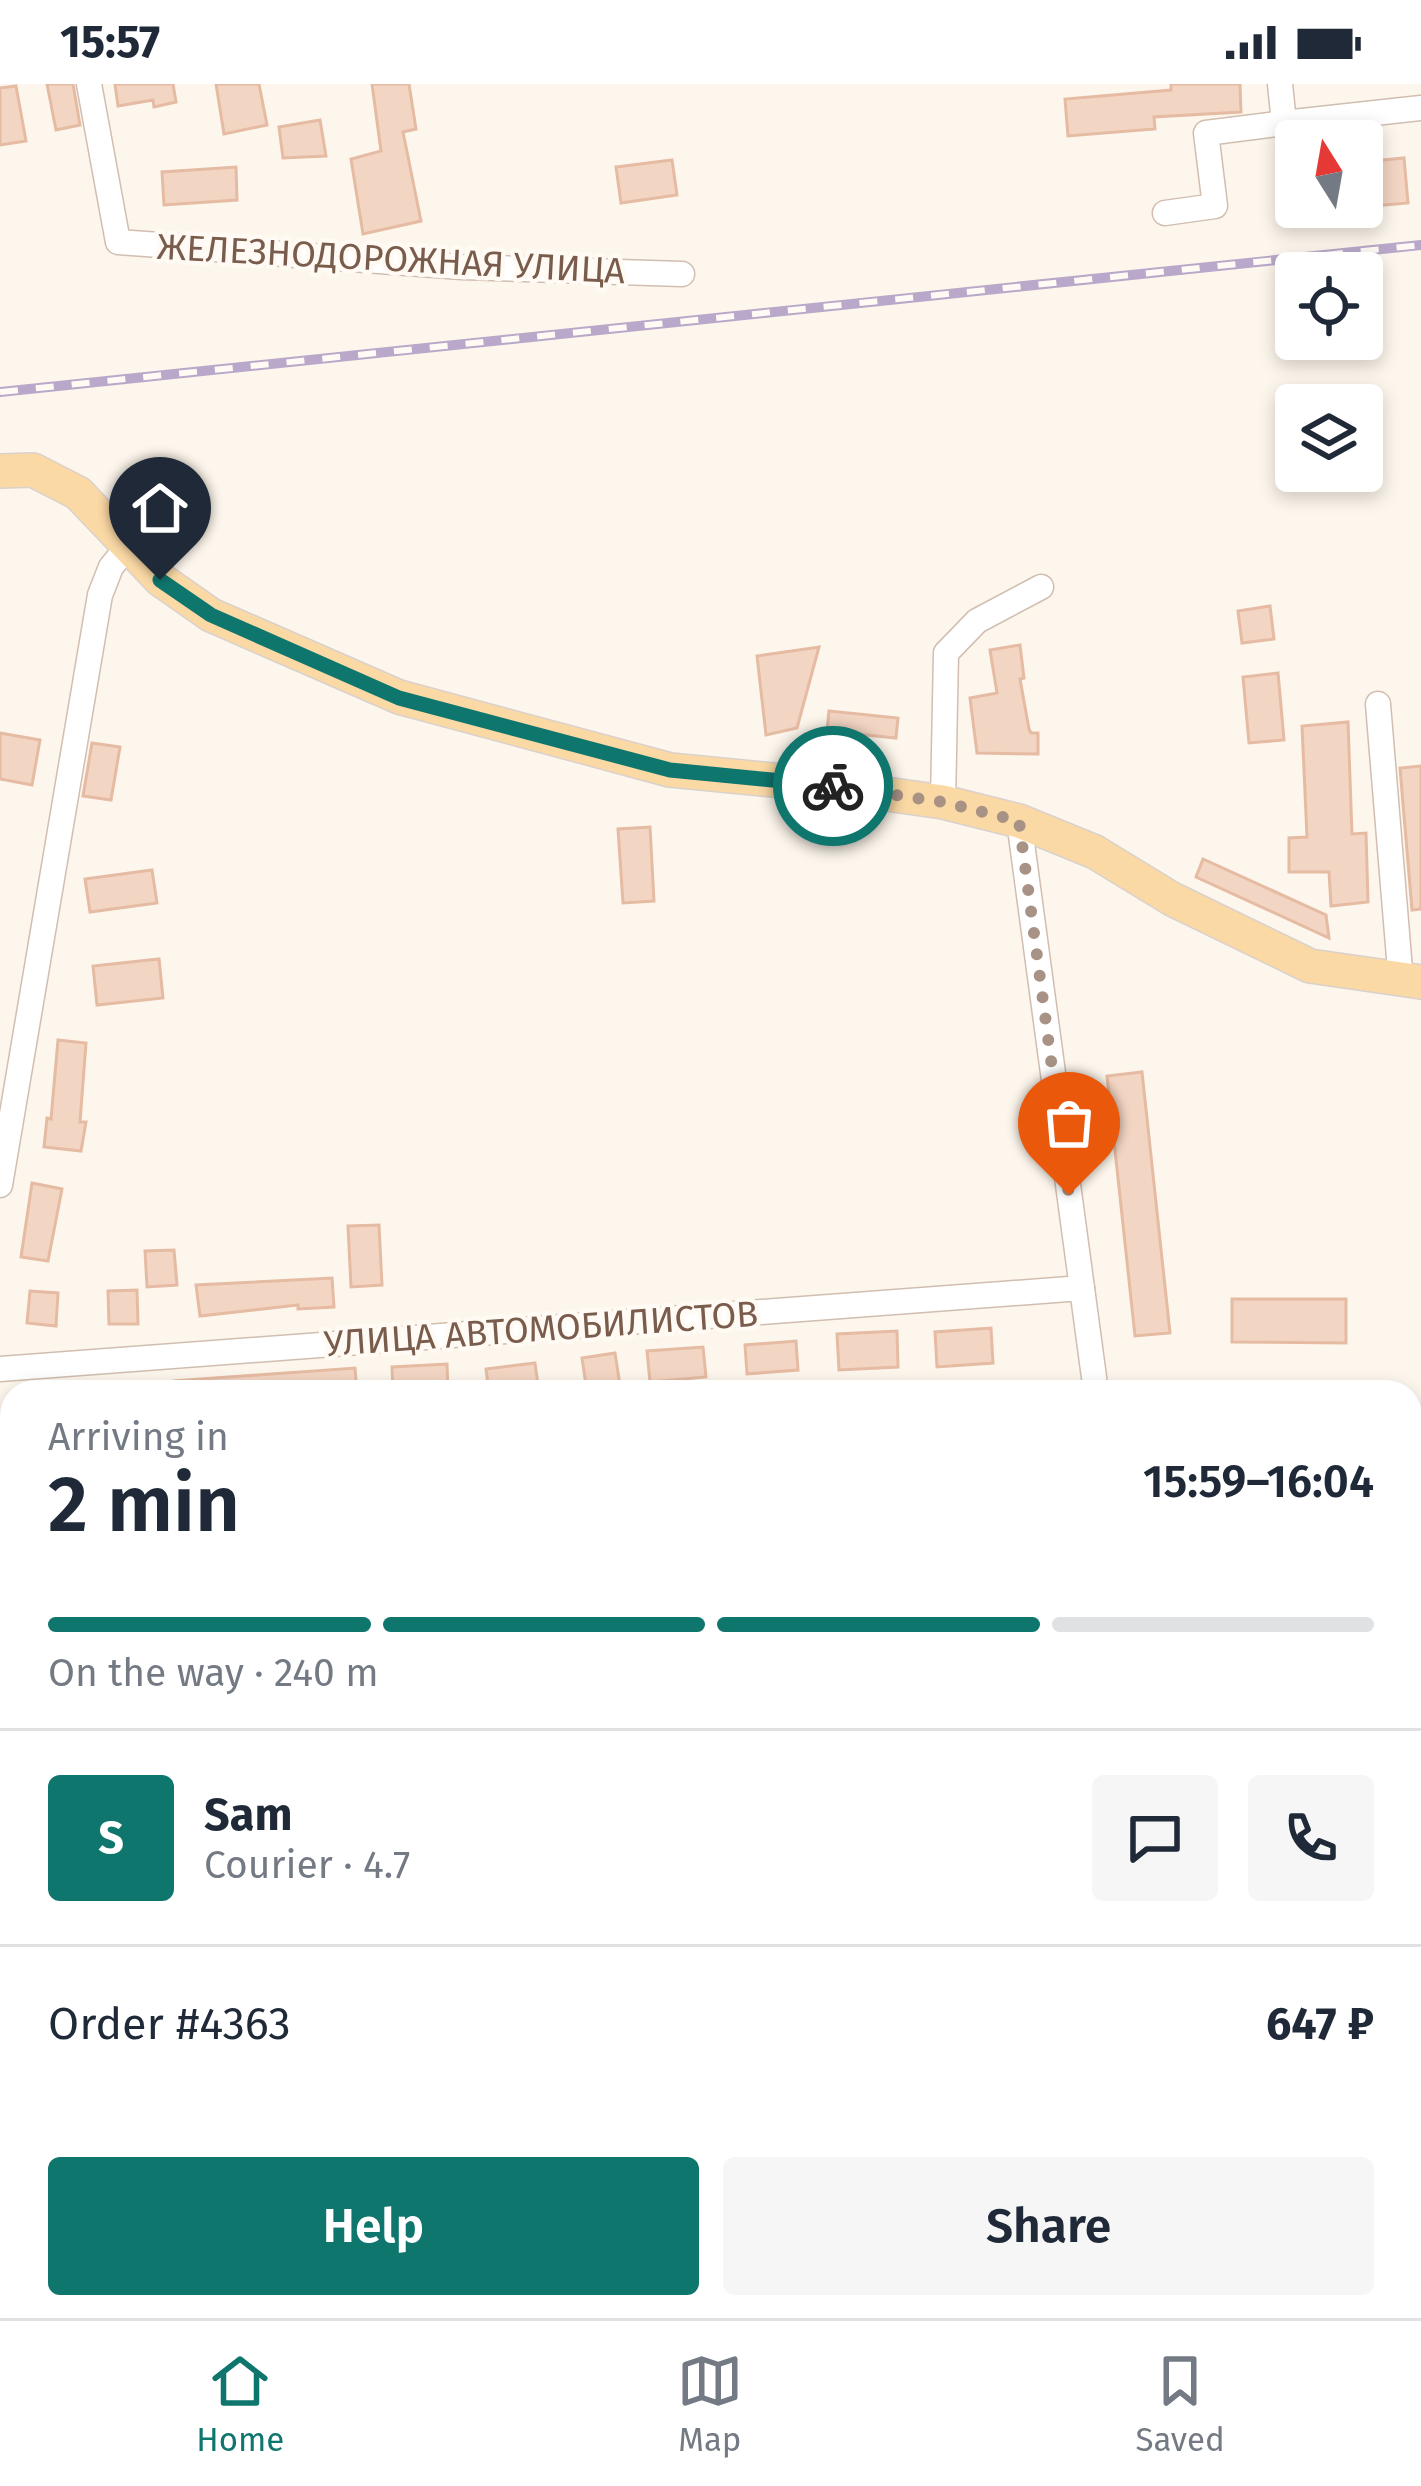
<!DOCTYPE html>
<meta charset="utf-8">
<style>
:root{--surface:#fff;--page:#f6f6f7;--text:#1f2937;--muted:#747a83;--line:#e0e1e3;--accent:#0f766e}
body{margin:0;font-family:"Fira Sans",sans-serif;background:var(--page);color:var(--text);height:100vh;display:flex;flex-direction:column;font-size:45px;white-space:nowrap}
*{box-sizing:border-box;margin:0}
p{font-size:39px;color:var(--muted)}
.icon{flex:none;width:66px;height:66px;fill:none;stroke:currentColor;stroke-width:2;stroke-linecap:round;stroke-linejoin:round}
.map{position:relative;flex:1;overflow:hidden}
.sheet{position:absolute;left:0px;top:1296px;width:1422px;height:939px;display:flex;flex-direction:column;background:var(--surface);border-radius:36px 36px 0 0;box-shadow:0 6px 18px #0003}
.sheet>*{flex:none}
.needle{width:78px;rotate:349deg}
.controls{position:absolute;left:1275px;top:36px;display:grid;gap:24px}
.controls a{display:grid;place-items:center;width:108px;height:108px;border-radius:12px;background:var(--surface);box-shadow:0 6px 18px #0003;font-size:60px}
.pin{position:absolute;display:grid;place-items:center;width:102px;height:102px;color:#fff;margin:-123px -51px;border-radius:50% 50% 50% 0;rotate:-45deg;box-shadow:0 0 12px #0007}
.pin .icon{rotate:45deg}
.courier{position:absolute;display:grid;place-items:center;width:120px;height:120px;margin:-60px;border:9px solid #0f766e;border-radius:50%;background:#fff;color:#222;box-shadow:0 3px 15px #0007}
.head em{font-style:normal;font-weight:600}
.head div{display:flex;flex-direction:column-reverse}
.head{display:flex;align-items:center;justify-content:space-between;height:204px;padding:0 48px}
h1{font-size:78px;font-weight:600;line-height:90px}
.bar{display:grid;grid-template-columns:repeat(4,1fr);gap:18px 12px;align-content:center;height:144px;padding:0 48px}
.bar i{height:15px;border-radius:9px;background:var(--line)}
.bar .on{background:var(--accent)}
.bar p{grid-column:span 4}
.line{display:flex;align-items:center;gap:30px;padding:0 48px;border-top:3px solid var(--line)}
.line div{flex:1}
.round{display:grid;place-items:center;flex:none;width:126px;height:126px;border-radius:12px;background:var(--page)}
.primary-button{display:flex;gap:24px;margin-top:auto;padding:24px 48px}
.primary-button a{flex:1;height:138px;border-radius:12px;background:var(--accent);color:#fff;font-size:48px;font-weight:600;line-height:138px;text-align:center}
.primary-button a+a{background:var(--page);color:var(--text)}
.status{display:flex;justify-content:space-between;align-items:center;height:84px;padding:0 60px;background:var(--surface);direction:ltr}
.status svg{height:33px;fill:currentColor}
.dock{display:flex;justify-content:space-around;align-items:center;height:168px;border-top:3px solid var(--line);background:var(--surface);font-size:33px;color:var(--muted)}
.dock a{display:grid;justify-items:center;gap:6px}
.dock .on{color:var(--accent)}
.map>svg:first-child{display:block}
.building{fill:#f3d5c3;stroke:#e6bba3;stroke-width:3}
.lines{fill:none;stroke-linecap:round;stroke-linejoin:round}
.minor-casing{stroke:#d1beb0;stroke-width:27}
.major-casing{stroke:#dad1cd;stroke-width:36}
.minor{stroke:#fff;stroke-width:24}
.major{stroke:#fbd9a5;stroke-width:33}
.rail-casing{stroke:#b9a8c9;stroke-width:10}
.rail{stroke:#fffaf3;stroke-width:6;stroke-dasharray:18;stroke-linecap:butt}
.done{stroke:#a89285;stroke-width:12;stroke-dasharray:0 21.6}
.route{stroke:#0f766e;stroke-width:15}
.labels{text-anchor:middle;stroke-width:9;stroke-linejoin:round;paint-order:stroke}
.street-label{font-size:36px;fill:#7a5c4d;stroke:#fffaf3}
</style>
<div class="status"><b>15:57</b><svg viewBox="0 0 49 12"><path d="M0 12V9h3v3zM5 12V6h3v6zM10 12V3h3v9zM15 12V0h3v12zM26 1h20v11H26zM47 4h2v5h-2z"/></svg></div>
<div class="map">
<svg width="1421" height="2234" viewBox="0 0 1421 2234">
<rect width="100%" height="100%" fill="#fdf6ec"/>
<g class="building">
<path d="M47 0H73L80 41 56 46Z"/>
<path d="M115 0H173L176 18 154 23 153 16 118 22Z"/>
<path d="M216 0H259L267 41 224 50Z"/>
<path d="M372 0H409L416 45 403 48 421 137 363 150 351 75 381 67Z"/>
<path d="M1171 0H1240L1241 28 1154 33 1155 45 1068 52 1065 15 1171 6Z"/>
<path d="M16 2 26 57 0 61V4Z"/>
<path d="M320 36 326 72 283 74 279 43Z"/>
<path d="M1404 74 1408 119 1362 123V78Z"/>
<path d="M672 76 677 111 621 119 616 83Z"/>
<path d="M236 83 237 116 164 121 162 88Z"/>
<path d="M1270 522 1274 555 1242 559 1238 527Z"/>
<path d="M1020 561 1024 594 1020 595 1029 645 1031 649H1038V670L977 669 970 614 997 609 990 566Z"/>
<path d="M819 563 797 644 766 651 757 572Z"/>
<path d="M1278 589 1284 656 1249 659 1243 593Z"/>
<path d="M829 627 898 634 896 654 827 647Z"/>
<path d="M1348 638 1352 750 1366 749 1368 818 1331 822 1329 788H1289V754L1307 753 1302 642Z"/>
<path d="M0 649 40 656 32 701 0 695Z"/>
<path d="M92 659 120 663 111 716 83 712Z"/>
<path d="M1421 682V825L1412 826 1400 684Z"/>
<path d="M650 743 654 817 623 819 618 745Z"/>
<path d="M1203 775 1326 831 1329 854 1196 793Z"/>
<path d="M152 786 157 819 90 828 85 795Z"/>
<path d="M159 875 163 914 97 921 93 882Z"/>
<path d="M58 956 86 959 80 1038H86L81 1067 44 1063 47 1034 51 1035Z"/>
<path d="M1142 988 1170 1249 1135 1252 1107 992Z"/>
<path d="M32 1099 62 1105 48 1177 21 1173Z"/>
<path d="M379 1141 382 1201 351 1203 348 1142Z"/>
<path d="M174 1166 177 1201 147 1203 145 1167Z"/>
<path d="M332 1194 334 1223 298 1225V1221L200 1232 196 1201Z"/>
<path d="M137 1206 138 1240H109L108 1207Z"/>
<path d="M30 1207 58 1209 56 1242 27 1239Z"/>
<path d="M1232 1215H1346V1259L1232 1258Z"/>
<path d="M991 1244 993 1279 937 1283 935 1248Z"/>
<path d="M897 1247 898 1283 839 1286 837 1250Z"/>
<path d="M796 1257 798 1286 747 1290 745 1261Z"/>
<path d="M703 1263 706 1293 650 1298 647 1267Z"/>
<path d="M615 1269 621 1308H587L582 1274Z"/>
<path d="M535 1279 539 1308H489L486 1285Z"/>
<path d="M447 1280 448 1308H393L392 1283Z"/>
<path d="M355 1284 357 1308H174V1297Z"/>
</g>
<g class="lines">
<defs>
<g id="minor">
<path d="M89 0 118 158 462 183 682 190"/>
<path d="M1280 0 1284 39 1421 24"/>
<path d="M1165 129 1215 122 1206 49 1284 39"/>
<path d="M1378 620 1401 898"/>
<path d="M943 718 946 569 977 537 1041 503"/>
<path d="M1019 737 1096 1308"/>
<path d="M0 1101 100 511 111 483 129 461"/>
<path d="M0 1285 1082 1204"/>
<path d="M0 1602H12"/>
<path d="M0 1903 12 1902"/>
<path d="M0 2103 12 2099"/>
<path d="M702 2223 713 2234"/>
</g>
<path id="major" d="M0 387 33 386 78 409 161 496 211 531 399 613 670 686 815 700 943 718 1019 737 1095 768 1172 815 1310 882 1421 898"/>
</defs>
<use href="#minor" class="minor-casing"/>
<use href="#major" class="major-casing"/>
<use href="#minor" class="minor"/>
<use href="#major" class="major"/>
<defs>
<path id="rail" d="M0 308 1421 161"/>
</defs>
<use href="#rail" class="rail-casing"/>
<use href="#rail" class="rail"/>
</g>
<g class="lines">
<path class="done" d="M833 702 943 718 1019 737 1069 1111"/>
<path class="route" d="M160 496 211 531 399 614 670 686 833 702"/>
</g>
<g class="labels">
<g class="street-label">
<text transform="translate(391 174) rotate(3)" y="13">ЖЕЛЕЗНОДОРОЖНАЯ УЛИЦА</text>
<text transform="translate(541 1244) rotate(-4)" y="13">УЛИЦА АВТОМОБИЛИСТОВ</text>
</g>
</g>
</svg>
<div class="controls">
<a><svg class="needle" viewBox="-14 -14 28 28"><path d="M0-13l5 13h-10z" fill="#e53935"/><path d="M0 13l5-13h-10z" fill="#747a83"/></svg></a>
<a><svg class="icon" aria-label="locate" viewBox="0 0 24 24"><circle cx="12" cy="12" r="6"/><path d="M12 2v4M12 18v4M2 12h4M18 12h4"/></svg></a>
<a><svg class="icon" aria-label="layers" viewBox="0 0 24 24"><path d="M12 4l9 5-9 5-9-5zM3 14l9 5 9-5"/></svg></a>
</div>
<div class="pin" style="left:1069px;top:1111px;background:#ea580c"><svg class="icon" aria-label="bag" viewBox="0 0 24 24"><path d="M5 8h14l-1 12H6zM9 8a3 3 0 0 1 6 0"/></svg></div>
<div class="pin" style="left:160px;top:496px;background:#1f2937"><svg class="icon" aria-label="home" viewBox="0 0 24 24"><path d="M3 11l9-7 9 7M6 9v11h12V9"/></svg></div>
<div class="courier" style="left:833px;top:702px"><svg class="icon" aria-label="bike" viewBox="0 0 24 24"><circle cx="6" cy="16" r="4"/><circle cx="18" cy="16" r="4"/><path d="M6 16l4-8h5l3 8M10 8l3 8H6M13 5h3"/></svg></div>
<section class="sheet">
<div class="head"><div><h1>2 min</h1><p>Arriving in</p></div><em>15:59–16:04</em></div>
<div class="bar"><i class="on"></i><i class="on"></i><i class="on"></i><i></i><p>On the way · 240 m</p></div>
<div class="line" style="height:216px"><b class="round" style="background:var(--accent);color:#fff">S</b><div><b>Sam</b><p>Courier · 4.7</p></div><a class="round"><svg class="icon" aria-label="chat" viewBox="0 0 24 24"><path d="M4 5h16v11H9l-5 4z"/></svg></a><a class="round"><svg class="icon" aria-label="phone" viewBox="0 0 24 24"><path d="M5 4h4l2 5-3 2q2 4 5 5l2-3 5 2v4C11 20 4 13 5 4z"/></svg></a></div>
<div class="line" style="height:156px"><div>Order #4363</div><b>647 ₽</b></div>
<div class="primary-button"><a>Help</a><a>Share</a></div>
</section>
</div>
<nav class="dock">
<a class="on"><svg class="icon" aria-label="home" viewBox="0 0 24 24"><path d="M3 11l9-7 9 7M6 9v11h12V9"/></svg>Home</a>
<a><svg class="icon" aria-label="map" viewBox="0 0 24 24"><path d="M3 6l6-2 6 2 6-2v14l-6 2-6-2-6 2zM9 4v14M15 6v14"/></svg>Map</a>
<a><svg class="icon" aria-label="saved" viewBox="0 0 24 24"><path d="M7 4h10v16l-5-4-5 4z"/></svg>Saved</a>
</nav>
